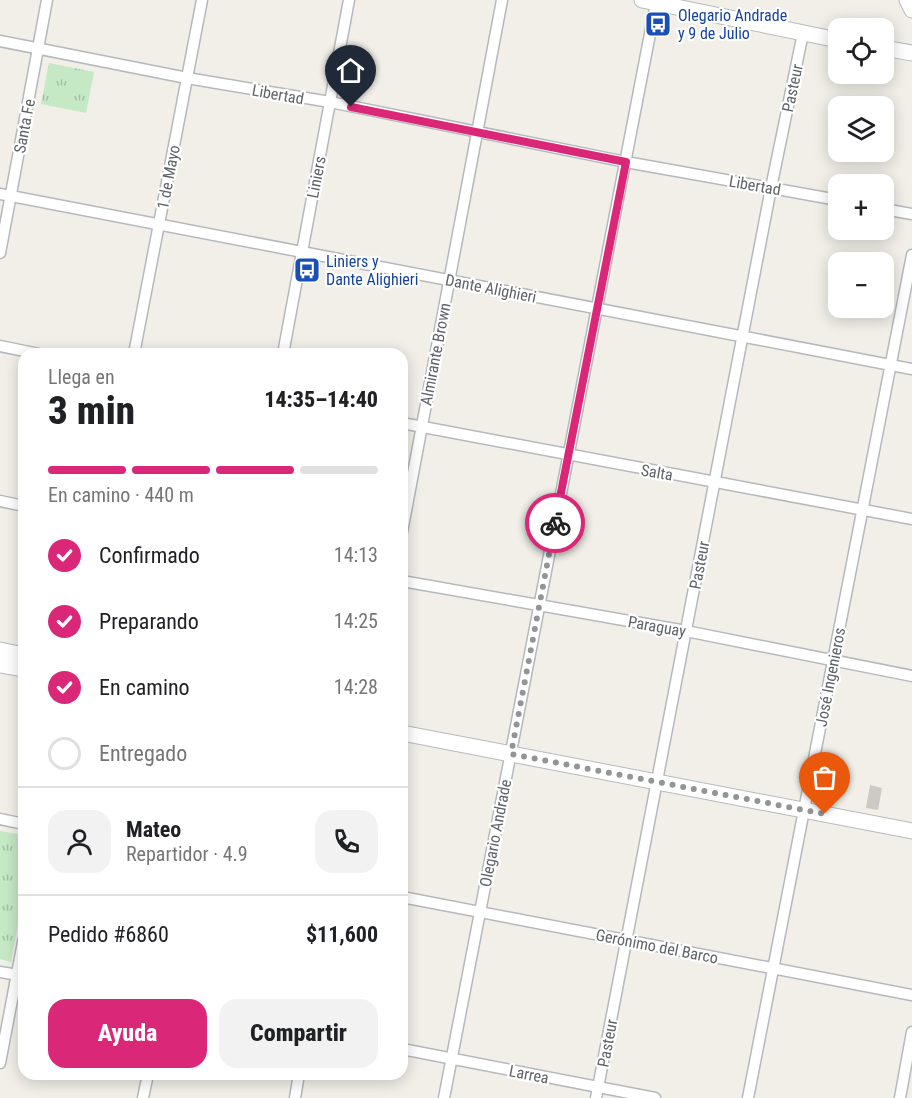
<!DOCTYPE html>
<html lang="es">
<meta charset="utf-8">
<style>
:root{--surface:#fff;--page:#f2f2f2;--text:#202124;--muted:#757577;--line:#e0e0e0;--accent:#db2777}
body{margin:0;font-family:"Roboto Condensed",sans-serif;background:var(--page);color:var(--text);height:100vh;display:flex;flex-direction:column;font-size:22px;white-space:nowrap}
*{box-sizing:border-box;margin:0}
p{font-size:20px;color:var(--muted)}
.icon{flex:none;width:33px;height:33px;fill:none;stroke:currentColor;stroke-width:2;stroke-linecap:round;stroke-linejoin:round}
.map{position:relative;flex:1;overflow:hidden}
.details{position:absolute;left:18px;top:348px;width:390px;height:732px;display:flex;flex-direction:column;background:var(--surface);border-radius:18px;box-shadow:0 3px 15px #0003}
.details>*{flex:none}
.tools{position:absolute;left:828px;top:18px;display:grid;gap:12px}
.tools a{display:grid;place-items:center;width:66px;height:66px;border-radius:12px;background:var(--surface);box-shadow:0 3px 15px #0003;font-size:30px}
.pin{position:absolute;display:grid;place-items:center;width:51px;height:51px;color:#fff;margin:-62px -26px;border-radius:50% 50% 50% 0;rotate:-45deg;box-shadow:0 0 6px #0007}
.pin .icon{rotate:45deg}
.courier{position:absolute;display:grid;place-items:center;width:60px;height:60px;margin:-30px;border:4px solid #db2777;border-radius:50%;background:#fff;color:#222;box-shadow:0 2px 8px #0007}
.headline em{font-style:normal;font-weight:800}
.headline div{display:flex;flex-direction:column-reverse}
.headline{display:flex;align-items:center;justify-content:space-between;height:102px;padding:0 30px}
h1{font-size:39px;font-weight:800;line-height:45px}
.bar{display:grid;grid-template-columns:repeat(4,1fr);gap:9px 6px;align-content:center;height:72px;padding:0 30px}
.bar i{height:8px;border-radius:4px;background:var(--line)}
.bar .active{background:var(--accent)}
.bar p{grid-column:span 4}
.line{display:flex;align-items:center;gap:15px;padding:0 30px;border-top:2px solid var(--line)}
.line div{flex:1}
.round{display:grid;place-items:center;flex:none;width:63px;height:63px;border-radius:18px;background:var(--page)}
ol{padding:0 30px;list-style:none}
li{display:flex;align-items:center;gap:18px;height:66px}
li p{margin-inline-start:auto}
li .icon{padding:6px;border-radius:50%;background:var(--accent);color:#fff;stroke-width:4}
li:last-child{color:var(--muted)}
li i{width:33px;height:33px;border:3px solid var(--line);border-radius:50%}
.cta{display:flex;gap:12px;margin-top:auto;padding:12px 30px}
.cta a{flex:1;height:69px;border-radius:18px;background:var(--accent);color:#fff;font-size:24px;font-weight:800;line-height:69px;text-align:center}
.cta a+a{background:var(--page);color:var(--text)}
.map>svg:first-child{display:block}
.park{fill:url(#park-tufts)}
.building{fill:#cccac5}
.lines{fill:none;stroke-linecap:round;stroke-linejoin:round}
.street-casing{stroke:#b5b8bc;stroke-width:13}
.secondary-casing{stroke:#b6babf;stroke-width:17}
.street{stroke:#fff;stroke-width:10}
.secondary{stroke:#fff;stroke-width:15}
.done{stroke:#929495;stroke-width:6;stroke-dasharray:0 10.8}
.route{stroke:#db2777;stroke-width:8}
.labels{text-anchor:middle;stroke-width:4.5;stroke-linejoin:round;paint-order:stroke}
.transit-label{font-size:16px;fill:#164399;stroke:#fff;text-anchor:start}
.street-label{font-size:16px;fill:#5f6368;stroke:#fff}
</style>
<div class="map">
<svg width="912" height="1098" viewBox="0 0 912 1098">
<defs>
<pattern id="park-tufts" width="24" height="20" patternUnits="userSpaceOnUse" patternTransform="scale(1.5)"><rect width="24" height="20" fill="#c5e8c5"/><path d="M3 7l-1-3M5 7V3M7 7l1-3M15 17l-1-3M17 17v-4M19 17l1-3" fill="none" stroke="#a3c0a4"/></pattern>
</defs>
<rect width="100%" height="100%" fill="#f1efe8"/>
<g class="park">
<path d="M49 63 94 72 86 113 41 104Z"/>
<path d="M0 831 24 835V894L11 962 0 959Z"/>
</g>
<path class="building" d="M870 785 882 788 878 810 866 808Z"/>
<g class="lines">
<defs>
<g id="street">
<path d="M0 41 187 78 330 102 626 162 838 200"/>
<path d="M0 194 912 369"/>
<path d="M884 209 912 214"/>
<path d="M0 253 47 0"/>
<path d="M0 346 39 354"/>
<path d="M134 354 202 0"/>
<path d="M283 354 349 0"/>
<path d="M402 423 912 519"/>
<path d="M0 501 24 506"/>
<path d="M402 532 502 0"/>
<path d="M402 581 686 631 912 676"/>
<path d="M0 819 24 824"/>
<path d="M402 897 912 995"/>
<path d="M0 972 24 976"/>
<path d="M402 1049 655 1098"/>
<path d="M0 1063 24 937"/>
<path d="M143 1098 148 1074"/>
<path d="M295 1098 299 1074"/>
<path d="M444 1098 656 3"/>
<path d="M596 1098 771 188 803 33"/>
<path d="M748 1098 912 255"/>
<path d="M900 1098 912 1032"/>
</g>
<g id="secondary">
<path d="M642 0 838 40"/>
<path d="M907 0 912 10"/>
<path d="M884 48 912 53"/>
<path d="M0 650 24 655"/>
<path d="M0 665 24 669"/>
<path d="M402 733 912 831"/>
</g>
</defs>
<use href="#street" class="street-casing"/>
<use href="#secondary" class="secondary-casing"/>
<use href="#street" class="street"/>
<use href="#secondary" class="secondary"/>
</g>
<g class="lines">
<path class="done" d="M555 523 511 754 825 814"/>
<path class="route" d="M351 107 626 162 555 523"/>
</g>
<defs>
<symbol id="bus-square" viewBox="-11 -11 22 22"><rect x="-9" y="-9" width="18" height="18" rx="4" fill="#1a4fb4" stroke="#fff"/><path d="M-5-6H5V4H4V6H2V4H-2V6H-4V4H-5ZM-3.5-4V0h7V-4ZM-3.5 1.2v1.5H-2V1.2ZM2 1.2v1.5H3.5V1.2Z" fill="#fff"/></symbol>
</defs>
<g fill-rule="evenodd">
<use href="#bus-square" x="643" y="9" width="30" height="30"/>
<use href="#bus-square" x="292" y="255" width="30" height="30"/>
</g>
<g class="labels">
<g class="transit-label">
<text x="678" y="21">Olegario Andrade<tspan x="678" dy="18">y 9 de Julio</tspan></text>
<text x="326" y="267">Liniers y<tspan x="326" dy="18">Dante Alighieri</tspan></text>
</g>
<g class="street-label">
<text transform="translate(792 88) rotate(-78)" y="6">Pasteur</text>
<text transform="translate(278 94) rotate(10)" y="6">Libertad</text>
<text transform="translate(24 126) rotate(-79)" y="6">Santa Fe</text>
<text transform="translate(168 177) rotate(-79)" y="6">1 de Mayo</text>
<text transform="translate(316 177) rotate(-79)" y="6">Liniers</text>
<text transform="translate(755 185) rotate(10)" y="6">Libertad</text>
<text transform="translate(491 288) rotate(11)" y="6">Dante Alighieri</text>
<text transform="translate(435 354) rotate(-79)" y="6">Almirante Brown</text>
<text transform="translate(657 472) rotate(10)" y="6">Salta</text>
<text transform="translate(699 565) rotate(-79)" y="6">Pasteur</text>
<text transform="translate(657 626) rotate(10)" y="6">Paraguay</text>
<text transform="translate(830 677) rotate(-79)" y="6">José Ingenieros</text>
<text transform="translate(495 833) rotate(-79)" y="6">Olegario Andrade</text>
<text transform="translate(657 946) rotate(11)" y="6">Gerónimo del Barco</text>
<text transform="translate(607 1043) rotate(-79)" y="6">Pasteur</text>
<text transform="translate(529 1074) rotate(11)" y="6">Larrea</text>
</g>
</g>
</svg>
<div class="tools">
<a><svg class="icon" aria-label="locate" viewBox="0 0 24 24"><circle cx="12" cy="12" r="6"/><path d="M12 2v4M12 18v4M2 12h4M18 12h4"/></svg></a>
<a><svg class="icon" aria-label="layers" viewBox="0 0 24 24"><path d="M12 4l9 5-9 5-9-5zM3 14l9 5 9-5"/></svg></a>
<a>+</a>
<a>−</a>
</div>
<div class="pin" style="left:825px;top:814px;background:#ea580c"><svg class="icon" aria-label="bag" viewBox="0 0 24 24"><path d="M5 8h14l-1 12H6zM9 8a3 3 0 0 1 6 0"/></svg></div>
<div class="pin" style="left:351px;top:107px;background:#1f2937"><svg class="icon" aria-label="home" viewBox="0 0 24 24"><path d="M3 11l9-7 9 7M6 9v11h12V9"/></svg></div>
<div class="courier" style="left:555px;top:523px"><svg class="icon" aria-label="bike" viewBox="0 0 24 24"><circle cx="6" cy="16" r="4"/><circle cx="18" cy="16" r="4"/><path d="M6 16l4-8h5l3 8M10 8l3 8H6M13 5h3"/></svg></div>
<section class="details">
<div class="headline"><div><h1>3 min</h1><p>Llega en</p></div><em>14:35–14:40</em></div>
<div class="bar"><i class="active"></i><i class="active"></i><i class="active"></i><i></i><p>En camino · 440 m</p></div>
<ol>
<li><svg class="icon" aria-label="check" viewBox="0 0 24 24"><path d="M5 12l5 5 9-10"/></svg>Confirmado<p>14:13</p></li>
<li><svg class="icon" aria-label="check" viewBox="0 0 24 24"><path d="M5 12l5 5 9-10"/></svg>Preparando<p>14:25</p></li>
<li><svg class="icon" aria-label="check" viewBox="0 0 24 24"><path d="M5 12l5 5 9-10"/></svg>En camino<p>14:28</p></li>
<li><i></i>Entregado</li>
</ol>
<div class="line" style="height:108px"><a class="round"><svg class="icon" aria-label="person" viewBox="0 0 24 24"><circle cx="12" cy="8" r="4"/><path d="M4 21q1-7 8-7t8 7"/></svg></a><div><b>Mateo</b><p>Repartidor · 4.9</p></div><a class="round"><svg class="icon" aria-label="phone" viewBox="0 0 24 24"><path d="M5 4h4l2 5-3 2q2 4 5 5l2-3 5 2v4C11 20 4 13 5 4z"/></svg></a></div>
<div class="line" style="height:78px"><div>Pedido #6860</div><b>$11,600</b></div>
<div class="cta"><a>Ayuda</a><a>Compartir</a></div>
</section>
</div>
